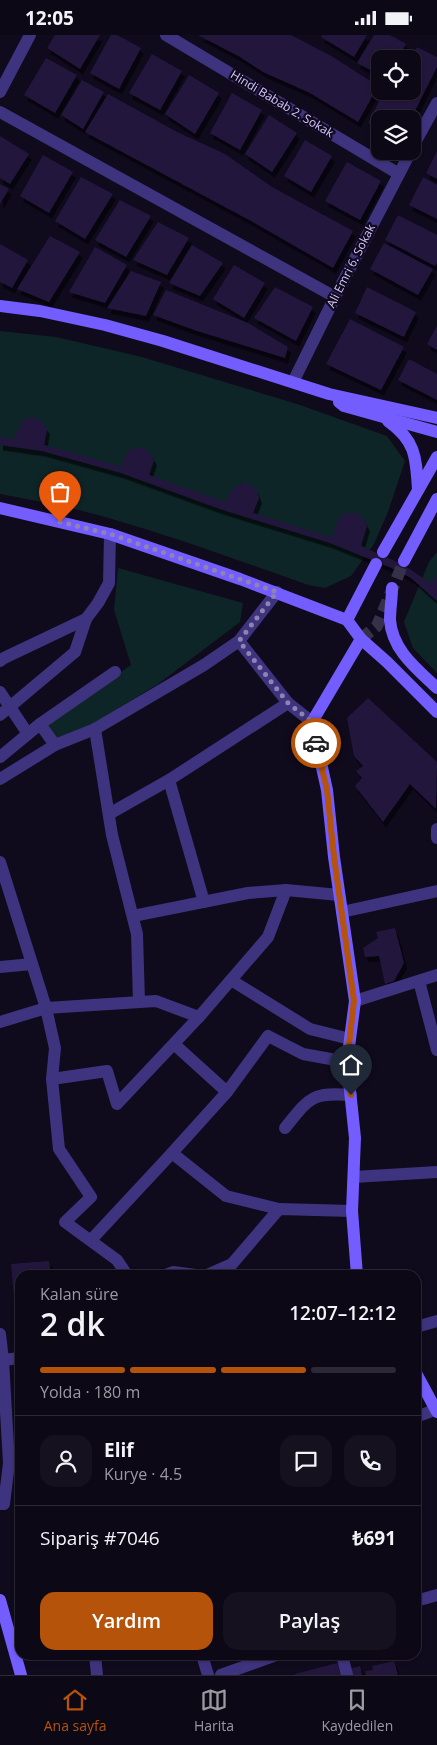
<!DOCTYPE html>
<html lang="tr">
<meta charset="utf-8">
<style>
:root{--surface:#0c0816;--page:#15111f;--text:#f1f3f6;--muted:#9a9aa1;--line:#2c2935;--accent:#b45309}
body{margin:0;font-family:"Open Sans",sans-serif;background:var(--page);color:var(--text);height:100vh;display:flex;flex-direction:column;font-size:19px;white-space:nowrap}
*{box-sizing:border-box;margin:0}
p{font-size:16px;color:var(--muted)}
.icon{flex:none;width:28px;height:28px;fill:none;stroke:currentColor;stroke-width:2;stroke-linecap:round;stroke-linejoin:round}
.map{position:relative;flex:1;overflow:hidden}
.side{position:absolute;left:15px;top:1235px;width:406px;height:390px;display:flex;flex-direction:column;background:var(--surface);border-radius:15px;box-shadow:0 1px 4px #0004,0 0 0 1px var(--line)}
.side>*{flex:none}
.buttons{position:absolute;left:371px;top:15px;display:grid;gap:10px}
.buttons a{display:grid;place-items:center;width:50px;height:50px;border-radius:10px;background:var(--surface);box-shadow:0 1px 4px #0004,0 0 0 1px var(--line);font-size:25px}
.pin{position:absolute;display:grid;place-items:center;width:42px;height:42px;color:#fff;margin:-51px -21px;border-radius:50% 50% 50% 0;rotate:-45deg;box-shadow:0 0 5px #0007}
.pin .icon{rotate:45deg}
.courier{position:absolute;display:grid;place-items:center;width:50px;height:50px;margin:-25px;border:4px solid #b45309;border-radius:50%;background:#fff;color:#222;box-shadow:0 1px 6px #0007}
.overview em{font-style:normal;font-weight:600}
.overview div{display:flex;flex-direction:column-reverse}
.overview{display:flex;align-items:center;justify-content:space-between;height:85px;padding:0 25px}
h1{font-size:32px;font-weight:600;line-height:38px}
.bar{display:grid;grid-template-columns:repeat(4,1fr);gap:8px 5px;align-content:center;height:60px;padding:0 25px}
.bar i{height:6px;border-radius:4px;background:var(--line)}
.bar .on{background:var(--accent)}
.bar p{grid-column:span 4}
.line{display:flex;align-items:center;gap:12px;padding:0 25px;border-top:1px solid var(--line)}
.line div{flex:1}
.round{display:grid;place-items:center;flex:none;width:52px;height:52px;border-radius:15px;background:var(--page)}
.cta{display:flex;gap:10px;margin-top:auto;padding:10px 25px}
.cta a{flex:1;height:58px;border-radius:15px;background:var(--accent);color:#fff;font-size:20px;font-weight:600;line-height:58px;text-align:center}
.cta a+a{background:var(--page);color:var(--text)}
.status{display:flex;justify-content:space-between;align-items:center;height:35px;padding:0 25px;background:var(--surface);direction:ltr}
.status svg{height:14px;fill:currentColor}
.tab-bar{display:flex;justify-content:space-around;align-items:center;height:70px;border-top:1px solid var(--line);background:var(--surface);font-size:14px;color:var(--muted)}
.tab-bar a{display:grid;justify-items:center;gap:2px}
.tab-bar .on{color:var(--accent)}
.map>svg:first-child{display:block}
.green{fill:#0d2527}
.building{fill:#22163e;filter:url(#shadow)}
.lines{fill:none;stroke-linecap:round;stroke-linejoin:round}
.secondary-tunnel{stroke:#37304a;stroke-width:12;stroke-dasharray:12 6;stroke-linecap:butt}
.street{stroke:#3e337e;stroke-width:12}
.secondary{stroke:#735dff;stroke-width:12}
.done{stroke:#8f84b0;stroke-width:5;stroke-dasharray:0 9}
.route{stroke:#b45309;stroke-width:6}
.labels{text-anchor:middle;stroke-width:4.5;stroke-linejoin:round;paint-order:stroke}
.street-label{font-size:12px;fill:#d3c6ff;stroke:#100a1d}
</style>
<div class="status"><b>12:05</b><svg viewBox="0 0 49 12"><path d="M0 12V9h3v3zM5 12V6h3v6zM10 12V3h3v9zM15 12V0h3v12zM26 1h20v11H26zM47 4h2v5h-2z"/></svg></div>
<div class="map">
<svg width="437" height="1640" viewBox="0 0 437 1640">
<defs>
<filter id="shadow"><feDropShadow dx="3" dy="5.5" stdDeviation="0" flood-color="#0009"/></filter>
</defs>
<rect width="100%" height="100%" fill="#100a1d"/>
<g class="green">
<path d="M0 296 56 302 142 322 297 369 387 401 405 426 388 477 374 509 351 541 325 553 308 550C243 527 178 503 112 484 75 473 38 466 0 459Z"/>
<path d="M437 517V638L413 613 404 587 429 527Z"/>
<path d="M118 533 243 568 240 587 158 649 91 690 57 704 48 689 131 630 114 575Z"/>
</g>
<g class="building">
<path d="M55 0H100L80 34 47 13Z"/>
<path d="M111 0H117L141 13 119 54 90 38Z"/>
<path d="M198 0H291L333 22 378 51 358 87 310 58 263 37 240 22Z"/>
<path d="M322 0H367L354 22 321 2Z"/>
<path d="M374 0H390L406 9 398 24H380V40L357 28Z"/>
<path d="M417 12 437 22V32L411 84H380V94L368 88 384 56H412V24H411Z"/>
<path d="M152 19 182 36 160 75 129 58Z"/>
<path d="M46 23 77 40 55 78 24 60Z"/>
<path d="M189 40 219 58 195 99 165 79Z"/>
<path d="M82 45 104 57 83 94 61 80Z"/>
<path d="M232 58 262 75 240 115 210 98Z"/>
<path d="M108 59 177 97 225 119 272 152 353 196 333 233 251 186 85 97Z"/>
<path d="M269 80 297 98 272 137 245 119Z"/>
<path d="M0 101 29 119 10 149 0 143Z"/>
<path d="M305 105 332 121 311 157 284 141Z"/>
<path d="M437 116V144L426 138Z"/>
<path d="M43 120 73 137 49 178 20 161Z"/>
<path d="M347 127 381 146 360 185 325 166Z"/>
<path d="M81 142 113 159 85 204 55 186Z"/>
<path d="M423 142 437 150V184L409 170Z"/>
<path d="M0 149 9 154 0 169Z"/>
<path d="M120 165 151 181 126 222 95 205Z"/>
<path d="M398 180 437 200V228L435 231 385 205Z"/>
<path d="M158 187 189 203 167 240 133 225Z"/>
<path d="M50 201 80 217 49 267 17 254Z"/>
<path d="M384 208 433 234 418 260 370 234Z"/>
<path d="M0 209 28 225 12 253 0 247Z"/>
<path d="M192 210 223 228 200 261 169 248Z"/>
<path d="M95 212 127 230 105 268 69 257Z"/>
<path d="M234 230 265 248 244 283 213 264Z"/>
<path d="M131 236 161 247 146 281 107 273Z"/>
<path d="M275 252 313 272 296 306 254 283Z"/>
<path d="M367 252 416 277 404 302 355 278Z"/>
<path d="M166 255 248 288 288 312 285 323 197 296 153 280Z"/>
<path d="M350 284 404 312 381 355 326 329Z"/>
<path d="M437 291V315L427 309Z"/>
<path d="M409 324 437 339V365L398 345Z"/>
<path d="M35 382 42 387 47 394 44 410 122 432 125 421 129 415 136 413 143 412 150 418 154 425 149 440 225 467 232 455 237 451 243 448 250 449 256 455 259 463 253 478 332 503 338 485 343 480 349 478H357L363 483 367 491 361 511 404 530 430 548 437 541V566L411 543 394 534 330 508 220 474 121 438 42 416 0 410V402L14 404 22 386 28 383Z"/>
<path d="M368 663 437 727 436 774 410 749 383 787 355 751 362 743 356 736 363 731 354 721 347 683Z"/>
<path d="M395 893 404 928 394 946 385 949 379 921 365 922 363 913 378 903 376 897Z"/>
<path d="M49 1226 51 1240H20V1274L15 1275 11 1229Z"/>
<path d="M394 1626 398 1640H366L365 1636 373 1635 372 1631Z"/>
<path d="M337 1628 341 1640H295V1639Z"/>
<path d="M360 1631 362 1640H351L350 1634Z"/>
</g>
<g class="lines">
<path class="secondary-tunnel" d="M361 604 377 591 404 526"/>
<g class="street">
<path d="M166 0 399 139"/>
<path d="M0 57 30 0"/>
<path d="M0 77 335 262"/>
<path d="M412 113 437 68"/>
<path d="M293 347 335 262 411 116"/>
<path d="M239 606 288 668"/>
<path d="M0 626 4 623 86 584 98 568 109 548 110 499"/>
<path d="M0 657 28 699"/>
<path d="M0 680 75 617 86 584"/>
<path d="M40 689 115 637"/>
<path d="M95 694 112 800 137 899 139 967"/>
<path d="M0 722 40 689 55 710"/>
<path d="M0 744 55 710 95 694 204 630 239 606 277 557"/>
<path d="M109 779 169 745"/>
<path d="M437 794V803"/>
<path d="M0 827 46 973 156 966 199 982 268 902 286 855"/>
<path d="M204 867 169 745 288 668 312 687"/>
<path d="M342 877 437 856"/>
<path d="M133 881 248 858 286 855 339 860"/>
<path d="M0 932 32 929"/>
<path d="M231 945 310 994 350 1004"/>
<path d="M419 946 437 1015"/>
<path d="M355 966 437 940"/>
<path d="M0 987 46 973 55 1013 52 1044 107 1036 117 1069 199 982"/>
<path d="M174 1009 227 1057 268 1001 303 1019 347 1027"/>
<path d="M52 1044 59 1114 91 1162 65 1187 117 1225 127 1240"/>
<path d="M285 1093C309 1063 311 1057 351 1060"/>
<path d="M172 1118 227 1057"/>
<path d="M354 1142 437 1137"/>
<path d="M91 1205 172 1118 226 1161 279 1174"/>
<path d="M165 1240 173 1237 196 1240"/>
<path d="M207 1240 232 1229 279 1174 352 1176"/>
<path d="M416 1292 437 1286"/>
<path d="M0 1299 3 1325 20 1323"/>
<path d="M416 1382 437 1374"/>
<path d="M0 1469H4L9 1428 3 1325"/>
<path d="M416 1566 437 1560"/>
<path d="M95 1620 97 1640"/>
<path d="M202 1620 208 1640"/>
<path d="M342 1620 347 1640"/>
<path d="M221 1640 276 1620"/>
</g>
<g class="secondary">
<path d="M0 271 40 276 105 290 163 306 329 359 437 383"/>
<path d="M339 367 344 371 437 397"/>
<path d="M388 386C416 406 416 422 418 455"/>
<path d="M0 473 110 499 240 544 347 585 361 604 387 627 437 677"/>
<path d="M383 517 437 422"/>
<path d="M404 526 437 464"/>
<path d="M392 553C392 564 390 574 390 585 392 615 417 634 437 653"/>
<path d="M347 585 376 529"/>
<path d="M357 1240 352 1176 355 1103 347 1027 355 966 334 822 327 755 312 687 361 604"/>
<path d="M416 1338 437 1377"/>
<path d="M0 1565 21 1640"/>
</g>
</g>
<g class="lines">
<path class="done" d="M60 487 110 499 277 557 239 606 288 668 312 687 316 708"/>
<path class="route" d="M316 708 327 755 334 822 354 966 347 1027 351 1060"/>
</g>
<g class="labels">
<g class="street-label">
<text transform="translate(282 69) rotate(31)" y="4">Hindi Babab 2. Sokak</text>
<text transform="translate(351 231) rotate(-63)" y="4">Ali Emri 6. Sokak</text>
</g>
</g>
</svg>
<div class="buttons">
<a><svg class="icon" aria-label="locate" viewBox="0 0 24 24"><circle cx="12" cy="12" r="6"/><path d="M12 2v4M12 18v4M2 12h4M18 12h4"/></svg></a>
<a><svg class="icon" aria-label="layers" viewBox="0 0 24 24"><path d="M12 4l9 5-9 5-9-5zM3 14l9 5 9-5"/></svg></a>
</div>
<div class="pin" style="left:60px;top:487px;background:#ea580c"><svg class="icon" aria-label="bag" viewBox="0 0 24 24"><path d="M5 8h14l-1 12H6zM9 8a3 3 0 0 1 6 0"/></svg></div>
<div class="pin" style="left:351px;top:1060px;background:#1f2937"><svg class="icon" aria-label="home" viewBox="0 0 24 24"><path d="M3 11l9-7 9 7M6 9v11h12V9"/></svg></div>
<div class="courier" style="left:316px;top:708px"><svg class="icon" aria-label="car" viewBox="0 0 24 24"><path d="M5 17H2v-5l4-1 3-4h7l3 4 3 1v5h-3M9 17h6M6 11h13"/><circle cx="7" cy="17" r="2"/><circle cx="17" cy="17" r="2"/></svg></div>
<section class="side">
<div class="overview"><div><h1>2 dk</h1><p>Kalan süre</p></div><em>12:07–12:12</em></div>
<div class="bar"><i class="on"></i><i class="on"></i><i class="on"></i><i></i><p>Yolda · 180 m</p></div>
<div class="line" style="height:90px"><a class="round"><svg class="icon" aria-label="person" viewBox="0 0 24 24"><circle cx="12" cy="8" r="4"/><path d="M4 21q1-7 8-7t8 7"/></svg></a><div><b>Elif</b><p>Kurye · 4.5</p></div><a class="round"><svg class="icon" aria-label="chat" viewBox="0 0 24 24"><path d="M4 5h16v11H9l-5 4z"/></svg></a><a class="round"><svg class="icon" aria-label="phone" viewBox="0 0 24 24"><path d="M5 4h4l2 5-3 2q2 4 5 5l2-3 5 2v4C11 20 4 13 5 4z"/></svg></a></div>
<div class="line" style="height:65px"><div>Sipariş #7046</div><b>₺691</b></div>
<div class="cta"><a>Yardım</a><a>Paylaş</a></div>
</section>
</div>
<nav class="tab-bar">
<a class="on"><svg class="icon" aria-label="home" viewBox="0 0 24 24"><path d="M3 11l9-7 9 7M6 9v11h12V9"/></svg>Ana sayfa</a>
<a><svg class="icon" aria-label="map" viewBox="0 0 24 24"><path d="M3 6l6-2 6 2 6-2v14l-6 2-6-2-6 2zM9 4v14M15 6v14"/></svg>Harita</a>
<a><svg class="icon" aria-label="saved" viewBox="0 0 24 24"><path d="M7 4h10v16l-5-4-5 4z"/></svg>Kaydedilen</a>
</nav>
